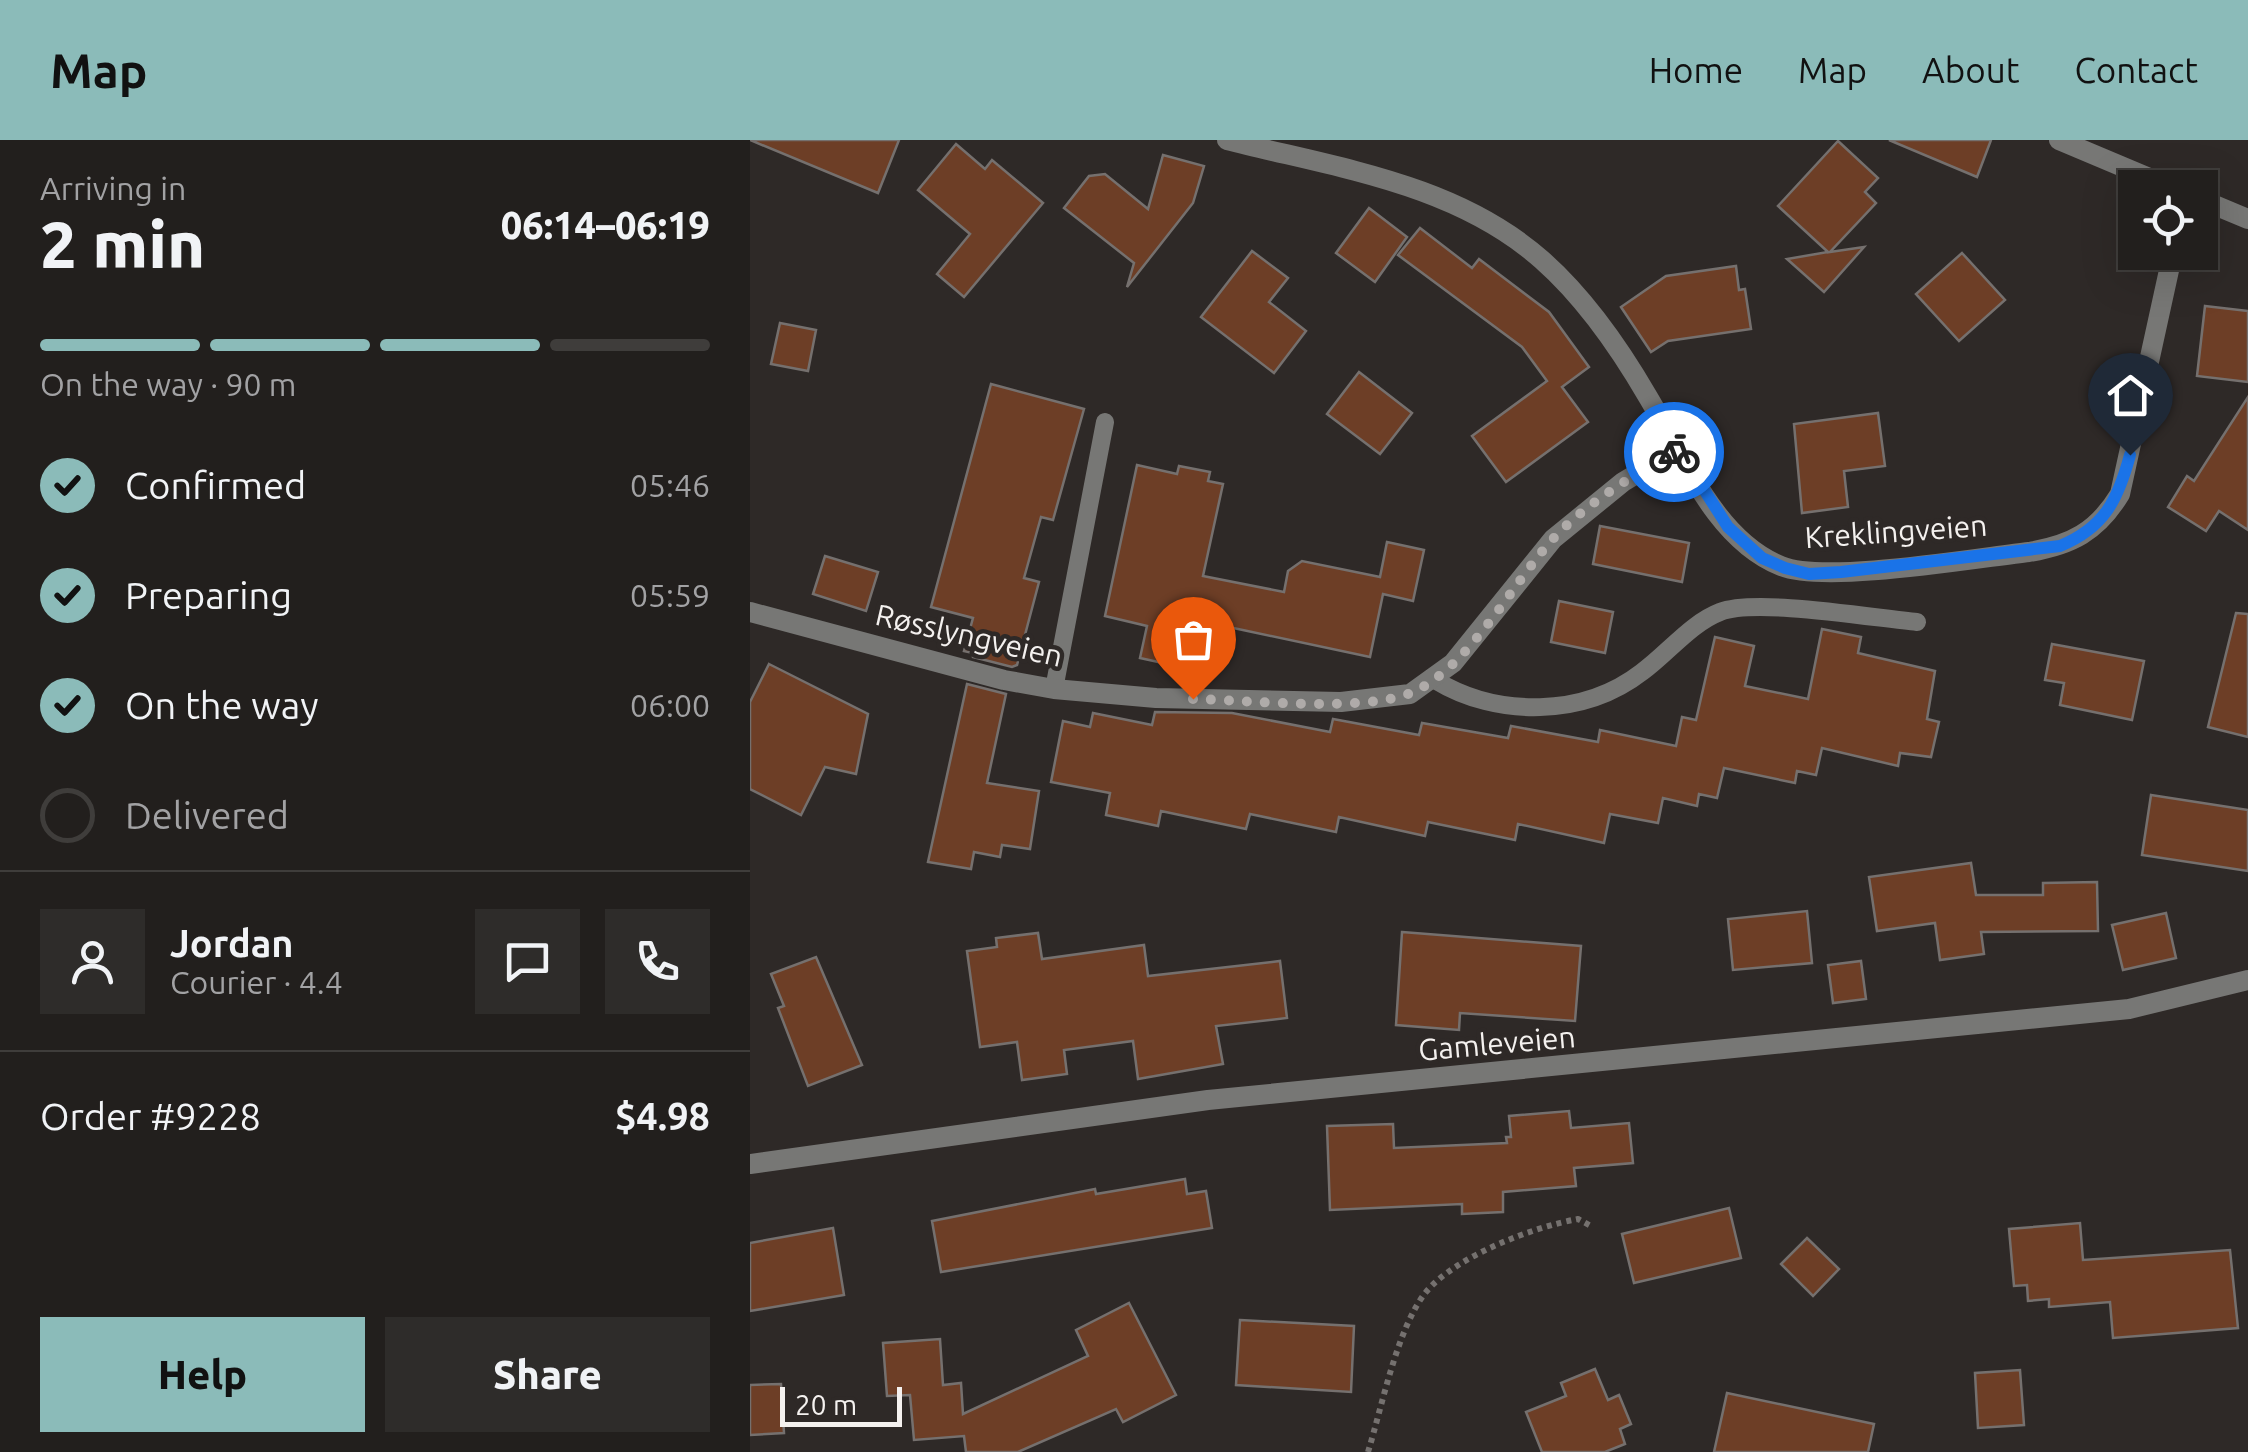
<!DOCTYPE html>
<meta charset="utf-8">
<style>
:root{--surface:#221f1d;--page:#2e2c2a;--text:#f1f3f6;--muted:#a2a2a4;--line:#3f3d3b;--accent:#8bbbb9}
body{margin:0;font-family:Ubuntu,sans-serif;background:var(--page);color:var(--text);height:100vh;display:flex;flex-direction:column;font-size:38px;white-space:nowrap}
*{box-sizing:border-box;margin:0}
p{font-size:32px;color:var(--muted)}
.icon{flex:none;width:55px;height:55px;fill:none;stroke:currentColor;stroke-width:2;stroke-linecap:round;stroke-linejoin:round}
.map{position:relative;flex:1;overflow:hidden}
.panel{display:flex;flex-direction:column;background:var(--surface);width:750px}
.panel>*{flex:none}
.tools{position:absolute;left:1368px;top:30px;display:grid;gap:20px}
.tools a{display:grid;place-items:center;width:100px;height:100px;border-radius:0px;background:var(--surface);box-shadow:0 10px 40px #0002,0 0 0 2px var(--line);font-size:50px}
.scale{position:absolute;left:30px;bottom:25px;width:122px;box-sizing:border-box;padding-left:10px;border:5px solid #f4f1ef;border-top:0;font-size:28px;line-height:35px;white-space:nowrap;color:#f4f1ef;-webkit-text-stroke:8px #2e2927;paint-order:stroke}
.pin{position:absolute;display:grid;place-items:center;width:85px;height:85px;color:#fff;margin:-102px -42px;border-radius:50% 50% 50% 0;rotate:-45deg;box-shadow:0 0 10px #0007}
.pin .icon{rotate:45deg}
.courier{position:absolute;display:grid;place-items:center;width:100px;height:100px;margin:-50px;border:8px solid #1a73e8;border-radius:50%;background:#fff;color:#222;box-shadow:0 2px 12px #0007}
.head em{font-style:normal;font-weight:800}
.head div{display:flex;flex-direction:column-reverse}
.head{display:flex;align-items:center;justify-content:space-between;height:170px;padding:0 40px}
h1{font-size:65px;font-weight:800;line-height:75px}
.bar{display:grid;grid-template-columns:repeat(4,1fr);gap:15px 10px;align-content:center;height:120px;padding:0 40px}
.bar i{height:12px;border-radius:8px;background:var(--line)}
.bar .on{background:var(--accent)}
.bar p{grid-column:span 4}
.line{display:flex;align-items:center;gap:25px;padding:0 40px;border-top:2px solid var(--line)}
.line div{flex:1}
.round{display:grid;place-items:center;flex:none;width:105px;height:105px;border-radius:0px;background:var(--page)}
ol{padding:0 40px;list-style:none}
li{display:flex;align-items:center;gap:30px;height:110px}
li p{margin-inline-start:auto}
li .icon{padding:10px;border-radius:50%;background:var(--accent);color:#111;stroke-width:4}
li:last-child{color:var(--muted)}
li i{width:55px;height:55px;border:5px solid var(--line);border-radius:50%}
.primary-button{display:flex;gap:20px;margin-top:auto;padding:20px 40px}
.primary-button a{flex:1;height:115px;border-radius:0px;background:var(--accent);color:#111;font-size:40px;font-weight:800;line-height:115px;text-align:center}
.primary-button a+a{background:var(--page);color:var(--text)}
header{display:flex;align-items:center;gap:60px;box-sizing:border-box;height:140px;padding:0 50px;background:var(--accent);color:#111}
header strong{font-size:48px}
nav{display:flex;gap:55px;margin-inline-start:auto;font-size:35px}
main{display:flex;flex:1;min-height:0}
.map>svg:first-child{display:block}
.building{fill:#6d3e26;stroke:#75706e;stroke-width:2.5}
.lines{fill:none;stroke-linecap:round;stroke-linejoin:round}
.path{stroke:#75716f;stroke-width:6;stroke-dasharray:5 5;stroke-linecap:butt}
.lane{stroke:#777775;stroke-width:18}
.street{stroke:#777775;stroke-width:20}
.done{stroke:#afaba9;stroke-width:10;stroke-dasharray:0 18}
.route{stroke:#1a73e8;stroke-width:12}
.labels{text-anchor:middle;stroke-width:9;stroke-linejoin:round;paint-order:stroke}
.street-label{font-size:30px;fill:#f4f1ef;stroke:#2e2927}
</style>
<header>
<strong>Map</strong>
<nav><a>Home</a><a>Map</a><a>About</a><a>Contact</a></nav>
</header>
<main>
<section class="panel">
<div class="head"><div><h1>2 min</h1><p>Arriving in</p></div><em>06:14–06:19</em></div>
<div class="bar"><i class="on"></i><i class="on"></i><i class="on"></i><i></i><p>On the way · 90 m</p></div>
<ol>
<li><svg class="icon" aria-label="check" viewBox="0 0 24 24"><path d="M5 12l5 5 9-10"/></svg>Confirmed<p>05:46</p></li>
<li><svg class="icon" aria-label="check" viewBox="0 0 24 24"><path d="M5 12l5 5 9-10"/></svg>Preparing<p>05:59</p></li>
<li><svg class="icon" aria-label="check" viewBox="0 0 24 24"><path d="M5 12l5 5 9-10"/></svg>On the way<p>06:00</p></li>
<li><i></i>Delivered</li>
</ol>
<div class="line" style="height:180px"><a class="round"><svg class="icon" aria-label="person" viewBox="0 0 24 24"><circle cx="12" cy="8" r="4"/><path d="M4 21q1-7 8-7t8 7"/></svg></a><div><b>Jordan</b><p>Courier · 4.4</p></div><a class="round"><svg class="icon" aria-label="chat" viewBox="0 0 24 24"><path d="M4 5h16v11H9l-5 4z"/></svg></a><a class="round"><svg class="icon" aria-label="phone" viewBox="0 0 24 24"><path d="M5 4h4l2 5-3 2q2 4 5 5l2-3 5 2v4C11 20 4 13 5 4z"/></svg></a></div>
<div class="line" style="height:130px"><div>Order #9228</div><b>$4.98</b></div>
<div class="primary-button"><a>Help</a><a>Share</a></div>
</section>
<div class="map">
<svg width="1498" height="1312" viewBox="0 0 1498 1312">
<rect width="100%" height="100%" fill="#2e2927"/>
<g class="building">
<path d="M0 0H149L128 53Z"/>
<path d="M1139 0H1241L1227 37Z"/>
<path d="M1088 1 1128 38 1115 52 1126 63 1080 112 1114 107 1074 152 1037 119 1078 112 1028 66Z"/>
<path d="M206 4 235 29 242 20 293 63 214 157 187 134 220 94 168 50Z"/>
<path d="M413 15 454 26 443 63 377 147 384 123 314 68 339 36 355 34 398 69Z"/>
<path d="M619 68 657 97 625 142 586 113Z"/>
<path d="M670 88 722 128 729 119 799 172 839 227 812 247 838 282 756 342 722 296 797 241 772 207 648 115Z"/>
<path d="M502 111 538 138 519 162 556 191 524 233 451 177Z"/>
<path d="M1212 113 1255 160 1209 201 1166 154Z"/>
<path d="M986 126 989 150 995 149 1001 189 918 201 901 212 871 167 916 136Z"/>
<path d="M1455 166 1498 171V242L1447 236Z"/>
<path d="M30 183 66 190 58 231 21 224Z"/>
<path d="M609 232 662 273 630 314 577 274Z"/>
<path d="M241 244 334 269 303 380 291 377 274 438 289 442 267 525 262 527 223 517V513L214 511 223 478 181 467Z"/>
<path d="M1498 257V390L1469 371 1456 391 1418 367 1437 336 1444 341Z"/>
<path d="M1128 273 1135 326 1094 331 1098 367 1052 373 1044 284Z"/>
<path d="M387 325 427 334 429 326 460 332 458 341 473 344 453 436 534 452 538 431 552 421 630 437 637 402 674 410 663 461 633 454 620 517 474 486 470 501 452 496 445 530 390 518 397 486 355 476Z"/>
<path d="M850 386 939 403 932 442 843 424Z"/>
<path d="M75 416 128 432 116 471 63 454Z"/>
<path d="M809 461 863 472 855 513 801 502Z"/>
<path d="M1486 473 1498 474V597L1458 587Z"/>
<path d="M1072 489 1111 497 1108 513 1185 531 1177 579 1189 582 1181 617 1150 613 1148 626 1072 608 1066 635 1047 631 1045 643 974 628 967 658 949 654 947 666 913 658 908 683 860 674 854 703 768 684 765 700 678 682 675 696 589 677 586 692 500 674 496 689 411 671 408 686 356 675 360 653 301 642 313 581 340 587 343 573 402 585 405 572 482 573 580 592 583 579 669 595 672 583 758 598 761 586 848 602 850 590 926 606 932 577 946 580 965 497 1004 506 995 546 1058 559Z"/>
<path d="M1302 504 1394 521 1382 580 1310 565 1314 543 1295 540Z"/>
<path d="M19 524 118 574 106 634 75 627 51 675 0 649V562Z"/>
<path d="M217 544 256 554 237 643 289 651 280 709 252 705 250 717 224 712 221 729 178 722Z"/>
<path d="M1401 655 1498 670V731L1392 715Z"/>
<path d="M1221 723 1226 755H1293V743L1347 742 1348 791 1231 792 1234 814 1190 820 1185 783 1127 791 1119 737Z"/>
<path d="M1057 771 1062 823 983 830 978 779Z"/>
<path d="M1416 773 1426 818 1373 830 1362 785Z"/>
<path d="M652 792 831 806 825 881 710 873 709 890 646 885Z"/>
<path d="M288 793 292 819 394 805 398 836 530 821 537 878 466 886 473 924 388 939 383 901 314 910 317 934 272 940 267 902 230 907 217 811 247 807 246 798Z"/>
<path d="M66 817 112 925 58 946 28 868 34 866 21 834Z"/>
<path d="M1111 821 1116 859 1083 863 1078 825Z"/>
<path d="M819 971 821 988 879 983 883 1023 824 1028 826 1046 753 1052V1072L712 1074V1064L580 1070 577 986 643 984 644 1008 757 1003 756 997H761L759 976Z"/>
<path d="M435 1039 437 1054 456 1051 462 1088 191 1132 182 1081 345 1049 346 1054Z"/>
<path d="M979 1068 991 1118 884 1143 872 1094Z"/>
<path d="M1330 1083 1333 1120 1480 1110 1488 1188 1363 1198 1360 1162 1299 1167V1159L1278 1161 1277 1145 1264 1146 1259 1089Z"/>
<path d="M83 1088 94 1155 0 1171V1103Z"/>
<path d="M1057 1098 1089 1129 1063 1156 1031 1124Z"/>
<path d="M379 1163 426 1255 373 1282 366 1269 268 1312H216L214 1296 164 1300 160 1255 137 1256 133 1203 190 1199 193 1245 211 1243 213 1274 338 1216 326 1190Z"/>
<path d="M490 1180 604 1186 601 1252 486 1245Z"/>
<path d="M845 1229 858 1260 869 1255 881 1284 870 1289 875 1304 855 1312H792L776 1272 816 1256 811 1243Z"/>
<path d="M1270 1230 1274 1285 1228 1288 1225 1233Z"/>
<path d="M31 1244 34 1293 0 1295V1245Z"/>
<path d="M977 1253 1124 1284 1118 1312H964Z"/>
</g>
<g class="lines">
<path class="path" d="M618 1312C632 1267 647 1188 676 1152 706 1116 783 1087 828 1079L841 1086"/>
<g class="lane">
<path d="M685 540C747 578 834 577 892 532 917 514 941 483 970 472 1006 458 1124 478 1167 482"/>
<path d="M304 549 355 282"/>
</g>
<g class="street">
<path d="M477 0C586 28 705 43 792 120 835 158 869 207 898 257 933 315 964 399 1031 426 1074 444 1226 418 1279 412 1321 405 1347 392 1370 354L1423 112"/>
<path d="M1309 0 1423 48"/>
<path d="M1450 59 1498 79"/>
<path d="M0 472 254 540 304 549 406 558 591 562 660 554 703 523 803 399 873 342 928 309"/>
<path d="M0 1024 458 960 1379 869 1498 840"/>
</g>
</g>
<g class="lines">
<path class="done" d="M443 559C497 560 616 573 663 552 718 528 761 446 801 401 835 364 881 337 924 312"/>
<path class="route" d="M924 312 928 309 978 387 1012 418 1035 428 1059 434 1091 432 1310 406C1354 388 1368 360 1380 315"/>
</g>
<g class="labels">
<g class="street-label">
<text transform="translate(1146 392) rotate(-4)" y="10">Kreklingveien</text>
<text transform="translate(219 496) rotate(13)" y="10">Røsslyngveien</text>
<text transform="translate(747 904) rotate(-5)" y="10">Gamleveien</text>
</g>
</g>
</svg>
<div class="tools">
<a><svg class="icon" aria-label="locate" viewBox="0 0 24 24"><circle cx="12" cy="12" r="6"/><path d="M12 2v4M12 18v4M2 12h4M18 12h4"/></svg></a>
</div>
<div class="scale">20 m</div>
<div class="pin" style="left:443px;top:559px;background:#ea580c"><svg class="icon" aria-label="bag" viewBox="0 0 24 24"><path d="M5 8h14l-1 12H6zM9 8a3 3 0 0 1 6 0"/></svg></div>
<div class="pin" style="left:1380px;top:315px;background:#1f2937"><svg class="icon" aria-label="home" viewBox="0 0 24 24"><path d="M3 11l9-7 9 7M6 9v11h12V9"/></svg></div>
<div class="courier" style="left:924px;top:312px"><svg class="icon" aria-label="bike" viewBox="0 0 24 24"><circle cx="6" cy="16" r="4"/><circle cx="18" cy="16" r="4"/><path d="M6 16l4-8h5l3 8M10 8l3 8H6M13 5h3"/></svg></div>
</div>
</main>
